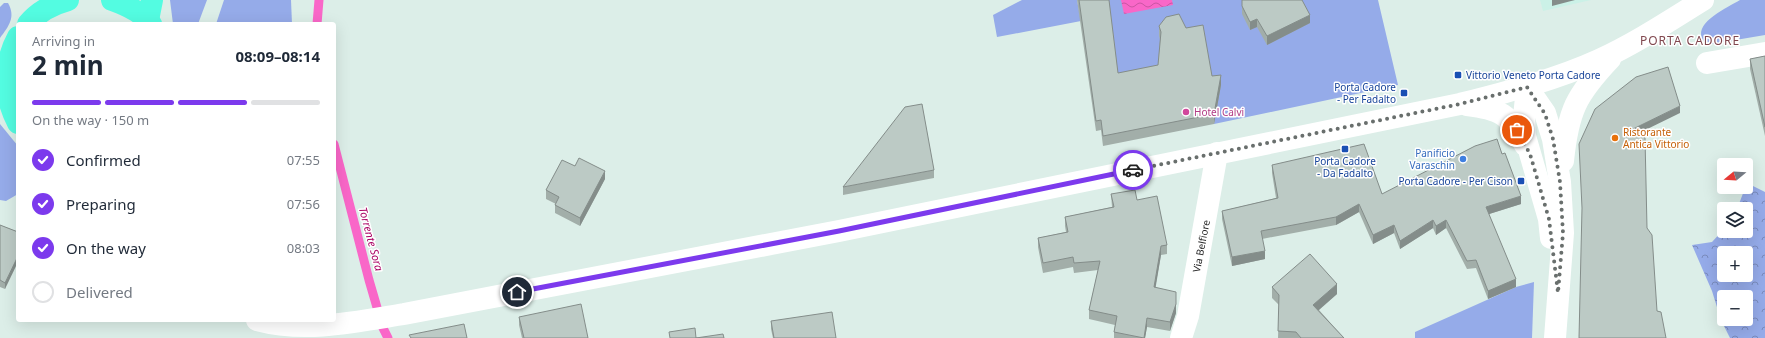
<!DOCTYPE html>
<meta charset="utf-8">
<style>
:root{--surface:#fff;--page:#f6f6f7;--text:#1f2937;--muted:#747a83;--line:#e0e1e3;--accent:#7c3aed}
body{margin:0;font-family:"Noto Sans",sans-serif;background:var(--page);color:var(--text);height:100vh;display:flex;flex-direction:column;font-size:15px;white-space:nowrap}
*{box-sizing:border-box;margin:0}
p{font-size:13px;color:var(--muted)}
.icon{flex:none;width:22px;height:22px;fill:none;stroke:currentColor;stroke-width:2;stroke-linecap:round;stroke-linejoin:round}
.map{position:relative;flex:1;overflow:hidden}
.sheet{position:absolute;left:16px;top:22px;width:320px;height:300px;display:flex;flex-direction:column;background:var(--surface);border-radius:4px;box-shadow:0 4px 16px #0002}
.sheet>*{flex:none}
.needle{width:26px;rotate:252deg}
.buttons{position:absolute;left:1717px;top:158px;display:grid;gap:8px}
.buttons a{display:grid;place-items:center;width:36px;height:36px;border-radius:4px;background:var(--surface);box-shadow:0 4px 16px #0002;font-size:20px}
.pin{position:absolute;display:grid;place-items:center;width:34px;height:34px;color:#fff;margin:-17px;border:2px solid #fff;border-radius:50%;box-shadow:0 1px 4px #0007}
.courier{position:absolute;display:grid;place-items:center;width:40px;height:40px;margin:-20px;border:3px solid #7c3aed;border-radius:50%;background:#fff;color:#222;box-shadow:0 1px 5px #0007}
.head em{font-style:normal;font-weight:700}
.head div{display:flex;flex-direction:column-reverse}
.head{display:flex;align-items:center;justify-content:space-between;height:68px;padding:0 16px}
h1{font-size:26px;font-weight:700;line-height:30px}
.bar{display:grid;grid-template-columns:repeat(4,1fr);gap:6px 4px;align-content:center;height:48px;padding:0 16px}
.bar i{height:5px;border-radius:3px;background:var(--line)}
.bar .active{background:var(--accent)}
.bar p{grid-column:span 4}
ol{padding:0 16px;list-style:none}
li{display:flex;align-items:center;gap:12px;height:44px}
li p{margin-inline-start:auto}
li .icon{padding:4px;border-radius:50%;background:var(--accent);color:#fff;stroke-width:4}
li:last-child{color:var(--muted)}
li i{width:22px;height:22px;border:2px solid var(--line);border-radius:50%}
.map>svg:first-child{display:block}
.education{fill:#cbf1e7}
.grass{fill:#95abe9}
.forest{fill:url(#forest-crowns);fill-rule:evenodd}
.water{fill:url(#water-waves)}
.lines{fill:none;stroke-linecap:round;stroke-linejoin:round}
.stream{stroke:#f967c8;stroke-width:9}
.street{stroke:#fff;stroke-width:22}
.secondary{stroke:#fff;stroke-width:22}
.primary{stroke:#53fce1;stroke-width:22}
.wall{fill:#a2aea9}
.shaded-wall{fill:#848d8a}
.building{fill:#bccac5;stroke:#848d8a}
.done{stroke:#696f6d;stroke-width:4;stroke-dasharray:0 7.2}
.route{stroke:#7c3aed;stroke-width:5}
.transit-dot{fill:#1a4fb4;stroke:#fff;stroke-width:1.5}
.hotel-dot{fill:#d1479c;stroke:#fff;stroke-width:1.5}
.food-dot{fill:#e8710a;stroke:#fff;stroke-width:1.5}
.shop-dot{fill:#3f7fe0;stroke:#fff;stroke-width:1.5}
.labels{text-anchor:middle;stroke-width:3;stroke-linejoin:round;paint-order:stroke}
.transit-label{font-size:10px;fill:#164399;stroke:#fff;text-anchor:end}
.hotel-label{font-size:10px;fill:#b23c85;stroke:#fff;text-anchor:start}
.food-label{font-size:10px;fill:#c56008;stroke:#fff;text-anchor:start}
.shop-label{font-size:10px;fill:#366cbe;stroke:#fff;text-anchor:end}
.street-label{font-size:10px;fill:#2b2b2b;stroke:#fff}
.water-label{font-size:11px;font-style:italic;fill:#a90263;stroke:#fff}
.quarter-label{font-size:12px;letter-spacing:1px;fill:#80474e;stroke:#fff}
</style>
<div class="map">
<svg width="1765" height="338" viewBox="0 0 1765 338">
<defs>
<pattern id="forest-crowns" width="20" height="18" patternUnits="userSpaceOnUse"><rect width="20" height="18" fill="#95abe9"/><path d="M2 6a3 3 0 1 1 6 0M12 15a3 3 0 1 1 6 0" fill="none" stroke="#7a8bbd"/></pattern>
<pattern id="water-waves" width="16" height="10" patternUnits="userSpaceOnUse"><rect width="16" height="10" fill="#f967c8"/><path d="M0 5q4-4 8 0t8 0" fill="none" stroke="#ca55a3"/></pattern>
</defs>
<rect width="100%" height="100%" fill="#dceee8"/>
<path class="education" d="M1540 0H1591L1543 11Z"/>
<g class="grass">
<path d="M170 0H207L198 24H173Z"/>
<path d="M224 0H291L292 24H216Z"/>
<path d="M1022 0H1077L1081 21 997 37 993 15Z"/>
<path d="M1107 0H1378L1398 85 1214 124 1220 85 1168 73 1109 85Z"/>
<path d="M1740 0H1765V35L1712 44C1707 43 1704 43 1702 38 1695 22 1728 7 1740 0Z"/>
<path d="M4 3H8C16 17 9 26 0 38V7Z"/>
<path d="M0 124 18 146V194L6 201 0 200Z"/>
<path d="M1534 282 1532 338H1415V332L1516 287Z"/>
</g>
<path class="forest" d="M1747 183 1765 192V338H1730L1721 320 1712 291 1692 245 1712 242 1724 229V231H1746V209H1737ZM1724 253H1746V275H1724ZM1724 297H1746V319H1724Z"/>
<path class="water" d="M1121 0H1172L1173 5 1124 14Z"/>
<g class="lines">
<g class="stream">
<path d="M317 24 319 0"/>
<path d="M334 144 369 280 383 328 388 338"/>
</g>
<g class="street">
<path d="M1707 63 1765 53"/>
<path d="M1181 338 1188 316 1217 153"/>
</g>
<g class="secondary">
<path d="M1527 87 1545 113 1553 139 1560 182 1563 233 1555 338"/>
<path d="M1527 87 1524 117 1525 136 1549 219 1551 238"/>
<path d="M1467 105C1501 109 1509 114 1525 145"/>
<path d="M1563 161C1568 111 1576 95 1610 59"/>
<path d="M257 320C306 333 355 322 404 314L839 231 1460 104C1507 92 1555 80 1599 60 1636 43 1669 21 1703 0"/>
</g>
<g class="primary">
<path d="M112 0C126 5 142 12 151 24"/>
<path d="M148 20 152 0"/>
<path d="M28 24C38 12 53 4 68 0"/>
<path d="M18 37C3 65 3 95 18 123"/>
</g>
</g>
<g class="wall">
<path d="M1077 0H1109L1118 73 1158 65 1160 40 1159 36V26L1186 28 1212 76 1221 85 1214 124 1103 146 1101 130 1096 131Z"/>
<path d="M1242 0 1310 23 1267 45 1257 27 1250 30 1242 14Z"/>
<path d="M1765 56V136L1750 69V59Z"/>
<path d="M1272 165 1382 194 1521 204 1489 214 1516 287 1488 299 1476 268 1467 269 1446 228 1436 235 1433 228 1400 249 1394 233 1373 244 1359 212 1336 225 1262 239 1265 259 1232 266 1222 219V211L1276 198 1272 173Z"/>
<path d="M575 166 605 179 580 226 555 213V205L556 204 546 199V190Z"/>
<path d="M934 170V178L843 195V187Z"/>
<path d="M1111 194 1137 200 1167 245V254L1161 255 1155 288 1176 313 1170 331 1147 327 1145 338H1114V332L1115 325 1089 319V310L1098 270 1074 273 1073 267 1043 273 1038 247V238L1066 232 1065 226V217L1112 207Z"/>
<path d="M0 225 18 232 5 289 0 287Z"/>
<path d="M1272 287 1337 294 1319 310 1344 338H1278L1279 305 1272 298Z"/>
<path d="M519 317 588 338H522L519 325Z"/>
<path d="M771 321 836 338H773L771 329Z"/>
</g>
<g class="shaded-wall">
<path d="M1552 0H1575L1552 6Z"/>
<path d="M1310 15V23L1267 45V36Z"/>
<path d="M1257 19V27L1250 30V22Z"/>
<path d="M1221 75V85L1214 124V114Z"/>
<path d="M1680 106V113L1633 136V129Z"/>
<path d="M605 171V179L580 226V218Z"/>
<path d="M1521 196V204L1486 215V207Z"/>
<path d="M1359 204V212L1336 225V217Z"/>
<path d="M1433 220V228L1400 249V241Z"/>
<path d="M1446 220V228L1436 235V226Z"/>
<path d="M1394 225V233L1373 244V235Z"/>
<path d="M1161 246V255L1154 297V287Z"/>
<path d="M1265 251V259L1232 266V257Z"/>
<path d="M18 256V262L5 289V283Z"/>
<path d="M1516 279V287L1488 299V291Z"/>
<path d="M1337 284V294L1313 315V305Z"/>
<path d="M1176 292V313L1170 331V322Z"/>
<path d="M1147 318V327L1145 338H1144Z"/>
</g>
<g class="building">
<path d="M1079 0H1109L1118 73 1158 65 1161 32 1159 26 1166 17 1179 14 1186 28 1203 25 1212 76 1221 75 1214 114 1103 136 1101 120 1096 121Z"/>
<path d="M1242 0H1302L1310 15 1267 36 1257 19 1250 22 1242 6Z"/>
<path d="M1765 56V127L1750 59Z"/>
<path d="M1668 67 1680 106 1633 129 1645 138 1647 228 1652 235 1657 311 1661 312 1666 338H1579L1582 208 1579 144 1595 109 1636 77Z"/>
<path d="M922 104 934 170 843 187 905 107Z"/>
<path d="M1497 139 1502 154 1505 153 1521 196 1486 207 1516 279 1488 291 1476 260 1467 261 1446 220 1436 226 1433 220 1400 241 1394 225 1373 235 1359 204 1336 217 1261 231 1265 251 1232 257 1222 211 1278 198 1272 165 1364 144 1382 194 1475 146Z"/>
<path d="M579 158 605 171 580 218 555 205 559 197 546 190 562 160 575 166Z"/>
<path d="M1135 190 1137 200 1157 196 1167 245 1161 246 1154 287 1176 292V304L1170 322 1147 318 1144 338 1114 332 1117 316 1089 310 1100 261 1074 263 1073 257 1043 263 1038 238 1068 232 1065 217 1114 207 1111 194Z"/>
<path d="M0 225 18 232V256L5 283 0 280Z"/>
<path d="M1310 254 1337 284 1313 305 1344 338H1301L1296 332 1278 331 1279 295 1272 287Z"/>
<path d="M581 304 588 338H524L519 317Z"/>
<path d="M832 312 836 338H774L771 321Z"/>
<path d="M464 324 467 338H411L409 335Z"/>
<path d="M695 328 696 338 723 334 724 338H670L669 332Z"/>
</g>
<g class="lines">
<path class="done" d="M1133 170 1460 104 1527 87 1545 114 1553 139 1560 182 1563 233 1558 293 1549 219 1530 154 1517 130"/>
<path class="route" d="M517 292 839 231 1133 170"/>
</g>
<g class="transit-dot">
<rect x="1454" y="71" width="8" height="8" rx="2"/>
<rect x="1400" y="89" width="8" height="8" rx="2"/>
<rect x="1341" y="145" width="8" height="8" rx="2"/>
<rect x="1517" y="177" width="8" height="8" rx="2"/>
</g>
<circle class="hotel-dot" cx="1186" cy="112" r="4"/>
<circle class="food-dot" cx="1615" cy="138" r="4"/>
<circle class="shop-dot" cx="1463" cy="159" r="4"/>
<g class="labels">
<g class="transit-label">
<text x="1466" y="79" text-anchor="start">Vittorio Veneto Porta Cadore</text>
<text x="1396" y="91">Porta Cadore<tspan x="1396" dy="12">- Per Fadalto</tspan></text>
<text x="1345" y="165" text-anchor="middle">Porta Cadore<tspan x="1345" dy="12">- Da Fadalto</tspan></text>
<text x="1513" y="185">Porta Cadore - Per Cison</text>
</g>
<g class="hotel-label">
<text x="1194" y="116">Hotel Calvi</text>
</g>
<g class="food-label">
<text x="1623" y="136">Ristorante<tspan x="1623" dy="12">Antica Vittorio</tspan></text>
</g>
<g class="shop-label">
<text x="1455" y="157">Panificio<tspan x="1455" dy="12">Varaschin</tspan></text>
</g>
<g class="street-label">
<text transform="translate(1201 246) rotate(-79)" y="4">Via Belfiore</text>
</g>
<g class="water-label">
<text transform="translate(371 239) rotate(75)" y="4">Torrente Sora</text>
</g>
<g class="quarter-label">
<text x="1690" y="45">PORTA CADORE</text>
</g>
</g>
</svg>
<div class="buttons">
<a><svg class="needle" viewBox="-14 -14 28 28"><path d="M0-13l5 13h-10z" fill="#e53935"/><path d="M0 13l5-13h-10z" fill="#747a83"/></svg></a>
<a><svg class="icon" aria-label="layers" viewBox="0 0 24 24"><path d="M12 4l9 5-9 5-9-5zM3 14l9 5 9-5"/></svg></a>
<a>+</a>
<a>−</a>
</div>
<div class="pin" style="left:1517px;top:130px;background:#ea580c"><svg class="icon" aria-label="bag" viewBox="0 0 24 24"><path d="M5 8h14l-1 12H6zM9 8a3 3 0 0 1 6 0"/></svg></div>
<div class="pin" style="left:517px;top:292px;background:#1f2937"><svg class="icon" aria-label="home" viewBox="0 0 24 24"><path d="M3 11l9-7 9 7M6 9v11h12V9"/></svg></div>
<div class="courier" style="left:1133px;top:170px"><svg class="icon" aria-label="car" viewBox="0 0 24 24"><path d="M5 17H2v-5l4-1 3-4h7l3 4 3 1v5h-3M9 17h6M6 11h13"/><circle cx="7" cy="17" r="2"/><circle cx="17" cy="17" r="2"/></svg></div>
<section class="sheet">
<div class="head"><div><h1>2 min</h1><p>Arriving in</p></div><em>08:09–08:14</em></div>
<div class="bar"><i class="active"></i><i class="active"></i><i class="active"></i><i></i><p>On the way · 150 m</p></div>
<ol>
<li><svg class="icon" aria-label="check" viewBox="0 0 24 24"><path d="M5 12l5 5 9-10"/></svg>Confirmed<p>07:55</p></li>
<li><svg class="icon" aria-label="check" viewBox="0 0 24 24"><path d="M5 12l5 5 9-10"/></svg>Preparing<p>07:56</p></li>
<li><svg class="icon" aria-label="check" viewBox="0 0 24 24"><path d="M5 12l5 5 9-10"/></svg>On the way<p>08:03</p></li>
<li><i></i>Delivered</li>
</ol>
</section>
</div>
